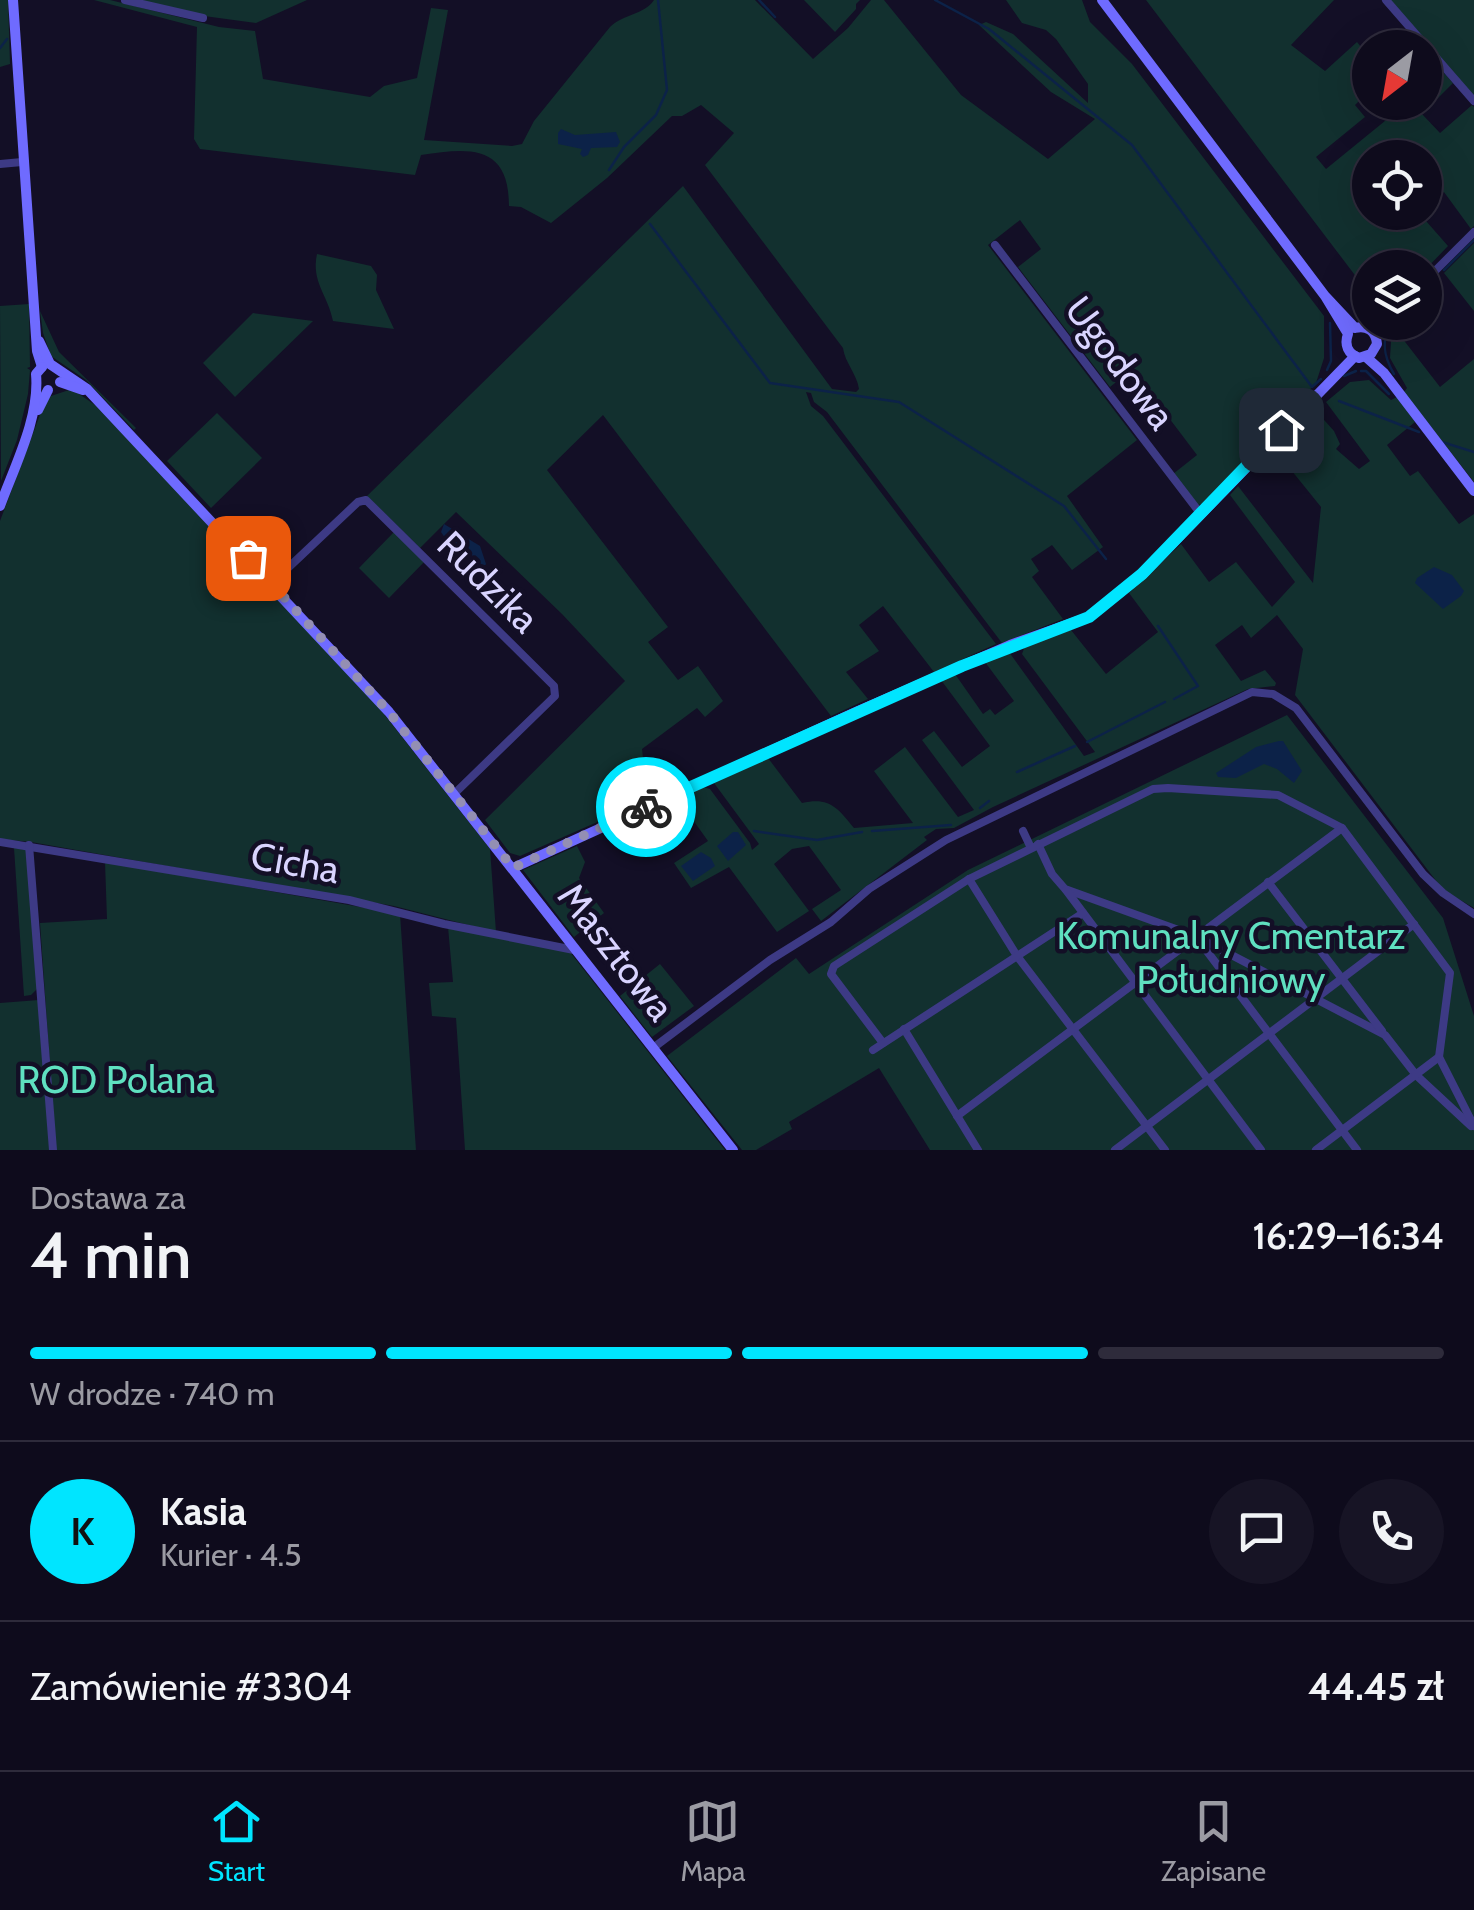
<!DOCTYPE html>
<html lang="pl">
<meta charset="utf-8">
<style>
:root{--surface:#0e0b1c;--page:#171425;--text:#f1f3f6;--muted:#9b9ba3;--line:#2e2b3b;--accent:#00e5ff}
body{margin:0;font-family:Cabin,sans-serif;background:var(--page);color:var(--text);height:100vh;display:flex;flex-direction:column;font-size:38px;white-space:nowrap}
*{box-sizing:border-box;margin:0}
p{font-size:32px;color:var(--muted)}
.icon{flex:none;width:55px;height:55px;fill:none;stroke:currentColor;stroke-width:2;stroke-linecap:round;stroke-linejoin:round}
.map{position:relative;height:1150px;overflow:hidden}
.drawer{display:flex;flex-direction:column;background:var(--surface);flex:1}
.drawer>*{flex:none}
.needle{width:65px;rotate:211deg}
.controls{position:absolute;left:1352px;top:30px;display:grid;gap:20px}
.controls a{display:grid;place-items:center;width:90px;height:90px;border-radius:50%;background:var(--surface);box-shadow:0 10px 40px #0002,0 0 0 2px var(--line);font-size:50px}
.pin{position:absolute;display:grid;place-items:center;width:85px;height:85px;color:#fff;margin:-42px;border-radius:20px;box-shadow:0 5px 15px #0006}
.courier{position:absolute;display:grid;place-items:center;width:100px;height:100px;margin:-50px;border:8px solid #00e5ff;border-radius:50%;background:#fff;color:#222;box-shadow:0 2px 12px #0007}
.head em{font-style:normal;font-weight:600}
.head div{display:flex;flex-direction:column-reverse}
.head{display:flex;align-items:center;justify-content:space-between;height:170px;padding:0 30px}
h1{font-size:65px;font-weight:600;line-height:75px}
.bar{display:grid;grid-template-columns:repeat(4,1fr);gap:15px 10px;align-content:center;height:120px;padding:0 30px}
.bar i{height:12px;border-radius:8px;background:var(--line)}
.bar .selected{background:var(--accent)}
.bar p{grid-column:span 4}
.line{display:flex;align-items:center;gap:25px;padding:0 30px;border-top:2px solid var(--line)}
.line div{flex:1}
.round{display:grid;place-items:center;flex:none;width:105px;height:105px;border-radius:52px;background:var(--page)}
.tab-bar{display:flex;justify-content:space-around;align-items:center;height:140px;border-top:2px solid var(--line);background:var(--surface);font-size:28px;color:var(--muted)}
.tab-bar a{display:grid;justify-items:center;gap:5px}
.tab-bar .selected{color:var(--accent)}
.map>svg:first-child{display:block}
.green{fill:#12302f}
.water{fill:#0c2248}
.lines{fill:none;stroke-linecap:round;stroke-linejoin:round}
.stream{stroke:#0c2248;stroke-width:2.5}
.street{stroke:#3d3a85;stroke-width:8}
.secondary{stroke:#6f6bff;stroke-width:10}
.done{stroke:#948fb3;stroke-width:10;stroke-dasharray:0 18}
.route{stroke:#00e5ff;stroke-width:12}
.labels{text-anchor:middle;stroke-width:9;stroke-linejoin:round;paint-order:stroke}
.street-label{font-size:38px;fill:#d9d4ff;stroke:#130f26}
.park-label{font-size:38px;fill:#5fe0c0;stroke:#130f26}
</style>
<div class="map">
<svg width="1474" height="1150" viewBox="0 0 1474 1150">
<rect width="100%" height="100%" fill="#130f26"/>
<g class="green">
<path d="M0 0H8L10 64 0 67Z"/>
<path d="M94 0H110L219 27 255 31 263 79 370 97 384 86 417 78 431 8 448 10 424 140 512 146 522 144 534 121 610 27C623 14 644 15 654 0H755L813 59 848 28 871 0H884L961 95 1048 159 1095 119 1051 92 979 25 986 22 1013 34 1088 103V84L1056 39 1046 30 1022 23 1006 0H1082L1090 22 1132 64 1324 316V358L1316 383 1206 503 1198 505 1173 474 1197 455 1132 369 1110 387 1018 267 1041 249 1020 220 988 245 1137 440 1067 496 1103 547 1072 570 1052 545 1031 559 1039 571 1032 577 1063 619 1002 643 827 412 814 402 811 393 806 392 811 406 823 416 996 644 934 672 883 606 859 625 879 651 846 672 868 699 831 716 603 415 547 470 668 627 648 642 678 680 698 666 723 701 705 717 697 708 642 749 643 758 668 791 520 856 510 853 485 820 625 681 562 614 456 512 420 548 367 496 683 186 832 389 856 392 859 389C857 374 845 363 843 348L705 165 734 133 701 105 682 116H672L607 178 551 223 521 207 509 206C509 145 471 147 421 155L415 175 200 149 194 139 197 27Z"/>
<path d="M140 0H307L256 23 204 16Z"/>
<path d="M804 0H860L856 4V9L835 32Z"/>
<path d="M1146 0H1334L1291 45 1325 71 1357 42 1370 58V72L1363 79 1370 90 1355 105 1365 117 1316 157 1326 169 1407 103 1425 102V88L1443 72 1453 83 1422 114 1440 133 1472 105 1474 107V226L1471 229 1444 192 1425 207V158H1370V212L1419 213 1448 246 1425 270 1370 268V295Z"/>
<path d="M1389 0H1474V96Z"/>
<path d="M1474 243V311L1444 273Z"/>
<path d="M317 254 371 266 377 275 376 290 394 329 333 321C328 295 311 282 317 254Z"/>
<path d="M29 304 30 367 27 368 30 370 28 394 17 440 1 481 0 306Z"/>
<path d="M40 311 59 352 136 428 134 430 86 380 51 356 43 333Z"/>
<path d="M253 313 313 321 235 397 203 363Z"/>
<path d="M1392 325 1440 387 1474 359V482L1404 392 1407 388 1390 358Z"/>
<path d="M1369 380 1391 400 1397 397 1415 422 1387 445 1410 476 1418 471 1459 524 1474 514V908L1443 890 1295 695 1303 649 1277 615 1251 638 1242 625 1215 645 1241 681 1265 670 1276 683 1275 686 1248 689 993 807 954 828 936 829 924 837 927 840 821 921 812 909 841 890 809 846 792 849 774 864 809 911 777 932 729 867 691 888 674 863 708 841 678 799 703 787 710 789 750 843 752 850 759 844 714 783 768 758 802 803C829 797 837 807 854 828L913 823 874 771 905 747 958 817 974 810 922 740 934 731 962 767 990 746 941 680 955 674 983 714 990 709 995 715 1014 701 985 662 1009 652 1084 756 1095 752 1022 654 1025 646 1071 630 1106 674 1158 632 1129 593 1181 544 1209 582 1236 562 1272 607 1295 582 1230 495 1238 486 1313 583 1321 507 1275 450 1296 434 1294 430 1316 411 1334 431 1340 444 1336 449 1359 469 1370 461 1326 402 1350 382Z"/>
<path d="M72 389 95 405 362 686 490 849 496 932 394 906 31 842 0 839V521L44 404 51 396Z"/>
<path d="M217 413 262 458 211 508 167 461Z"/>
<path d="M395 531 425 561 389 598 359 568Z"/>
<path d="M1287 715 1443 918 1474 1016V1150H930L879 1068 789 1122 792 1129 756 1150H742L667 1056 796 958 809 974 968 870Z"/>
<path d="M577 846 585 862 579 878 604 913 574 937 523 870Z"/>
<path d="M14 848 28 850 38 988 31 995 24 996Z"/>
<path d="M105 862 400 914 416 1150H56L40 923 107 919Z"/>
<path d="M448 927 570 952 725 1150H465L456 1018 432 1016 429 983 453 982Z"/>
<path d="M660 964 694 1006 652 1037 620 996Z"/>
<path d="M39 1000 51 1150H0V1003Z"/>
</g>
<g class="water">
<path d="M561 129 575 135 616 132 620 142 617 147 591 148 588 155 583 157 580 154 582 149 558 144V133Z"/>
<path d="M444 524 480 546 486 564 479 573 456 554 441 532Z"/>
<path d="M1434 567 1452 575 1464 591 1461 596 1443 609 1415 583 1417 578Z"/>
<path d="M1279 741H1283L1302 771 1294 783 1277 769 1264 764 1236 778 1218 777 1216 773 1256 747Z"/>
<path d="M733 832H738L746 845 728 861 717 846Z"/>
<path d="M701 852 711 858 715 866 693 881 681 866Z"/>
</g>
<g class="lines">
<g class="stream">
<path d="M759 0 775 17"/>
<path d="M935 0 989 29 1132 145 1312 387 1321 379"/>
<path d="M0 48 7 39"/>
<path d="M609 170 624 147 656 115 667 90 658 0"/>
<path d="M650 224 770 383 899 402 1064 506 1106 559"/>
<path d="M1444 270 1474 240"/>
<path d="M1425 289 1438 275"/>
<path d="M1392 323C1380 340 1384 357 1394 374"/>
<path d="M1327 370 1331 361 1330 323"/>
<path d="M1361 371H1366L1389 394"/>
<path d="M1344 376 1356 371"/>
<path d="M1339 401 1419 432"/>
<path d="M1442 442 1474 452"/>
<path d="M1158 626 1198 686 1174 699"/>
<path d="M1087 742 1165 702"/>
<path d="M1017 772 1075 746"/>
<path d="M980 808 989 801"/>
<path d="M754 831 817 840 862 832"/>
<path d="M872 831 951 825"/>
</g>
<g class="street">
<path d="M125 0 203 18"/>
<path d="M1386 0 1474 101"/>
<path d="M0 164 22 162"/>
<path d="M995 245 1200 513"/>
<path d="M1425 281 1474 232"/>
<path d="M1375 336 1388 322"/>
<path d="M272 583 358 502 366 500 554 686 555 696 454 794"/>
<path d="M1023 831 1031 848"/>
<path d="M0 842 349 900 444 924 574 950"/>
<path d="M1038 844 1052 874 1065 889 1195 936 1385 1035 1416 1075 1471 1126"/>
<path d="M29 845 53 1150"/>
<path d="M969 879 1017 956 1165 1150"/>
<path d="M1268 882 1382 1031"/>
<path d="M1066 890 1261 1150"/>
<path d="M1197 938 1357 1150"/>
<path d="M904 1029 978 1150"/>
<path d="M883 1043 831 974 834 966 969 879 1153 789 1168 788 1278 795 1342 828 1450 973 1439 1057 1474 1126"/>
<path d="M653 1048 770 960 831 922 869 889 946 840 1252 692 1273 694 1296 708 1423 874 1443 893 1474 914"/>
<path d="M873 1050 1083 913"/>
<path d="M957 1116 1342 828"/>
<path d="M1115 1150 1414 924"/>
<path d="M1316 1150 1439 1057"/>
</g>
<g class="secondary">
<path d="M13 0 37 351 42 367"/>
<path d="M1102 0 1325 296 1348 334C1344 345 1348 354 1359 358L1371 354 1377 344C1376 331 1367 325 1355 328L1325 296"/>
<path d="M39 341 50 364 87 389 389 712 733 1150"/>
<path d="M1366 357 1384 373 1474 491"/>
<path d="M60 382 83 390"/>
<path d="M38 410 48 390"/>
<path d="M0 506C15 465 40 417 36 374L42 367"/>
<path d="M513 868 858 711 1010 645 1089 617 1143 574 1355 356"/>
</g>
</g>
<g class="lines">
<path class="done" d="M248 558 389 712 513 868 646 807"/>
<path class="route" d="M646 807 962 666 1089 617 1142 574 1281 430"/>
</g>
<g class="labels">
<g class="street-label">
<text transform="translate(1120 363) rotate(53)" y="13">Ugodowa</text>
<text transform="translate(488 582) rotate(45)" y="13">Rudzika</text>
<text transform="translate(295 863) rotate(10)" y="13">Cicha</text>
<text transform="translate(616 952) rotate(52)" y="13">Masztowa</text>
</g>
<g class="park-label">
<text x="1231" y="949">Komunalny Cmentarz<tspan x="1231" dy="44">Południowy</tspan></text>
<text x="116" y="1093">ROD Polana</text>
</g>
</g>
</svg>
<div class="controls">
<a><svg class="needle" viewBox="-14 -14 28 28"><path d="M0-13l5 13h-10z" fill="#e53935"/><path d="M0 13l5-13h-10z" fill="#9b9ba3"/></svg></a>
<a><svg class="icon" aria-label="locate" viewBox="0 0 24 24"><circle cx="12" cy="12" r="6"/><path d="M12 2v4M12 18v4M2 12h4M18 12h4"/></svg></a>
<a><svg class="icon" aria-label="layers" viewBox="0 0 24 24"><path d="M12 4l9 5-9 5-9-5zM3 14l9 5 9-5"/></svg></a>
</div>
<div class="pin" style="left:248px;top:558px;background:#ea580c"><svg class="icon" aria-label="bag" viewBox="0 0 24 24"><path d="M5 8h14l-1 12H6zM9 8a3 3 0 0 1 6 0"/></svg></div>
<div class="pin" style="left:1281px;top:430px;background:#1f2937"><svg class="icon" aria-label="home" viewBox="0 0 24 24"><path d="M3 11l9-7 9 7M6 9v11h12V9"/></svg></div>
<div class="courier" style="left:646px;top:807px"><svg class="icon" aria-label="bike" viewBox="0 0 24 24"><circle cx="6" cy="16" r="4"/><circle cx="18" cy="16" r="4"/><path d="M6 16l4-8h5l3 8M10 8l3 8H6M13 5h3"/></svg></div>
</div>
<section class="drawer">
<div class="head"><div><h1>4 min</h1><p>Dostawa za</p></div><em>16:29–16:34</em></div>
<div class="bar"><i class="selected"></i><i class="selected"></i><i class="selected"></i><i></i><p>W drodze · 740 m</p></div>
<div class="line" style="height:180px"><b class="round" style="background:var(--accent);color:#111">K</b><div><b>Kasia</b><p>Kurier · 4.5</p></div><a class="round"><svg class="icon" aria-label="chat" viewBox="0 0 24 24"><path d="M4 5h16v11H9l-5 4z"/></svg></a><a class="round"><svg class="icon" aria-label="phone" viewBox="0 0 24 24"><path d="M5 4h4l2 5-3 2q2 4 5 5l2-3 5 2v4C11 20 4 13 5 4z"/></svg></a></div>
<div class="line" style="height:130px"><div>Zamówienie #3304</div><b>44.45 zł</b></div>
</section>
<nav class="tab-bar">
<a class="selected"><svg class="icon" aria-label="home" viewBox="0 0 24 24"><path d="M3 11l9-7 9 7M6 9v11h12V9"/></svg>Start</a>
<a><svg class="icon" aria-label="map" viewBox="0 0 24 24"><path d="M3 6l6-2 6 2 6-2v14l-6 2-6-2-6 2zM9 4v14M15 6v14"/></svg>Mapa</a>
<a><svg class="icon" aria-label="saved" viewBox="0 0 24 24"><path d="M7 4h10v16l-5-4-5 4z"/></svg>Zapisane</a>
</nav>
